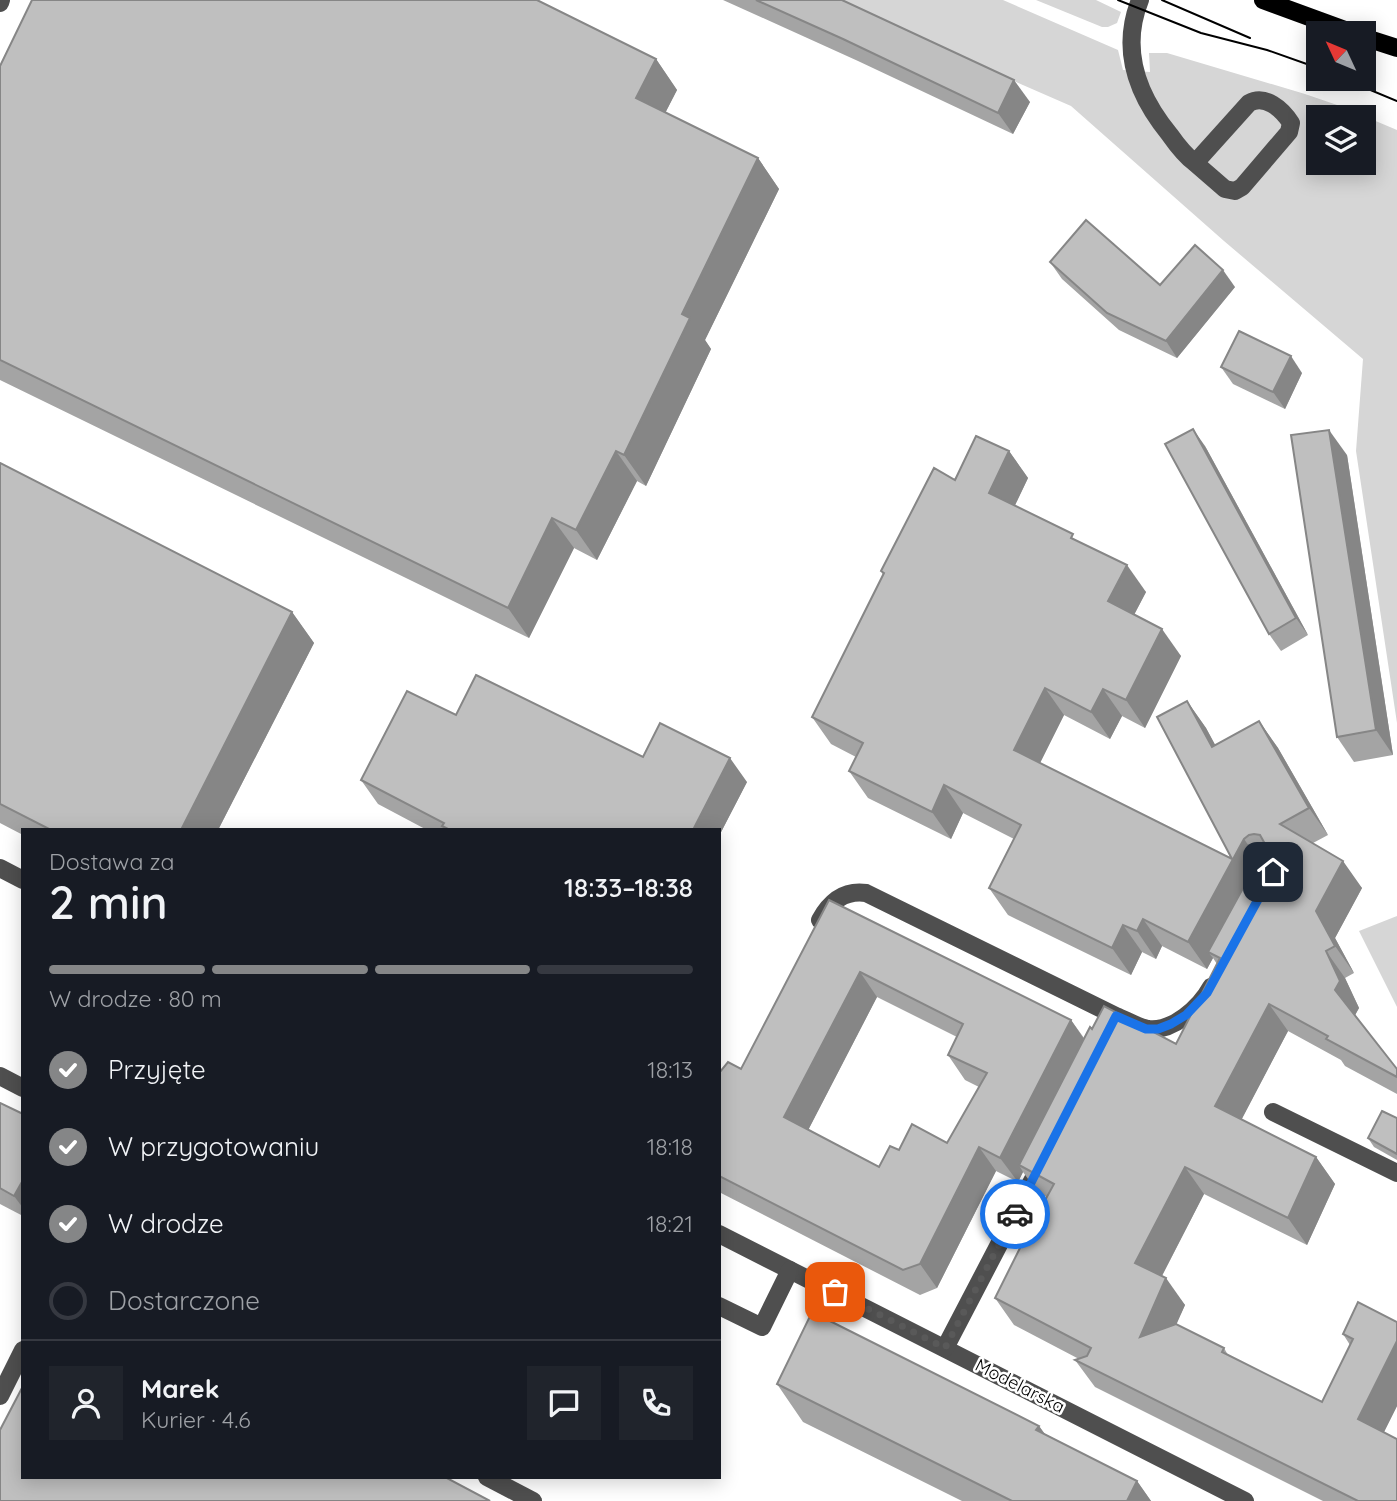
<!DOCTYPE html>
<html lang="pl">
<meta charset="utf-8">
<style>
:root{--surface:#171b24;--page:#20242c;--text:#f1f3f6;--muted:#9ea1a6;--line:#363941;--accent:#858687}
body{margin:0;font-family:Quicksand,sans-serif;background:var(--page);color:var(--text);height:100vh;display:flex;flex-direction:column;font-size:26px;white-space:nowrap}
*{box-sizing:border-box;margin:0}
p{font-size:23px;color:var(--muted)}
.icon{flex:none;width:38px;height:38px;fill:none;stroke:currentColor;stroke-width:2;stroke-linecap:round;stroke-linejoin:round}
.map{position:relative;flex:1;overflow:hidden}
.drawer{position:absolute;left:21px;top:828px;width:700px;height:651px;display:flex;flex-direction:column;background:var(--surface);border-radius:0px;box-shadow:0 4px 18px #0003}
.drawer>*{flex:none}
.needle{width:46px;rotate:314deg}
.buttons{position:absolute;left:1306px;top:21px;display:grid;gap:14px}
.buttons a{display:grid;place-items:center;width:70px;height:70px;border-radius:0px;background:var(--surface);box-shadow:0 4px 18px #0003;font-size:35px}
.pin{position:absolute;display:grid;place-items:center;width:60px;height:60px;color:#fff;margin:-30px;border-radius:14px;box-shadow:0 4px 10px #0006}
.courier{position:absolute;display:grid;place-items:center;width:70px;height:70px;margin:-35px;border:5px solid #1a73e8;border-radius:50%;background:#fff;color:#222;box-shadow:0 2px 9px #0007}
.summary em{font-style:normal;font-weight:600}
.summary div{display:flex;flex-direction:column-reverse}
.summary{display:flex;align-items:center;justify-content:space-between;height:119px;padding:0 28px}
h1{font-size:46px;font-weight:600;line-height:52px}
.bar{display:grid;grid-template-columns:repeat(4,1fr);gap:10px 7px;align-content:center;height:84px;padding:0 28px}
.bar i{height:9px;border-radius:5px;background:var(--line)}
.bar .current{background:var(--accent)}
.bar p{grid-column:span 4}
.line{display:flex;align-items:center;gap:18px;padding:0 28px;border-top:2px solid var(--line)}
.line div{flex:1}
.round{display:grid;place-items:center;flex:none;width:74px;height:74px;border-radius:0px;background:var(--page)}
ol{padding:0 28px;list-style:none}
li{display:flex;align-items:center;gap:21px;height:77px}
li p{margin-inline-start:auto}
li .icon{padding:7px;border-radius:50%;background:var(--accent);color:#fff;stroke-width:4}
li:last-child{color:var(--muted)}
li i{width:38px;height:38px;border:4px solid var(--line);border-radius:50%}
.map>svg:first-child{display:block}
.green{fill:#d6d6d6;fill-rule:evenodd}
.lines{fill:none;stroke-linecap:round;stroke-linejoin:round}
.minor{stroke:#4f4f4f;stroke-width:18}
.major{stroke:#000;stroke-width:18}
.tram{stroke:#000;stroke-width:2}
.wall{fill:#a4a4a4;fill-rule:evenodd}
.shaded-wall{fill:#868686}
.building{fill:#bfbfbf;stroke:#868686;stroke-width:2;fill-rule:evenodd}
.done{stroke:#595959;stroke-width:7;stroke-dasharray:0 12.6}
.route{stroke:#1a73e8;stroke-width:9}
.labels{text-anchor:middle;stroke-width:5;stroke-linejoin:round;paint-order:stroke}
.street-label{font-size:18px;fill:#000;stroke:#fff}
</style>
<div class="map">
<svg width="1397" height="1501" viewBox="0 0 1397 1501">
<rect width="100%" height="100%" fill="#fff"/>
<g class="green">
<path d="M829 0H1003L1118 50 1123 70 1150 72 1149 53H1167L1305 94 1340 106 1397 130V723L1356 451 1363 359 1224 241 1071 106ZM1318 117H1363V163H1318Z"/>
<path d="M1036 0H1096L1121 12 1117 23 1108 27H1102Z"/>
<path d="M1397 916V1007L1359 931Z"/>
</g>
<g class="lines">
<g class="minor">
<path d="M1140 0C1120 50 1137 95 1170 135 1177 145 1186 156 1195 163L1225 189 1235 191 1242 187 1289 132 1291 123C1282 109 1265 94 1249 103L1195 163"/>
<path d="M0 3 1 0"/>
<path d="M0 868 23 880"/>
<path d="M820 920C830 902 844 890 866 893L1116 1016C1126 1020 1137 1027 1148 1029 1173 1032 1200 1007 1211 987"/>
<path d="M0 1076 23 1088"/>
<path d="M1273 1112 1397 1173"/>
<path d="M719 1234 1245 1501"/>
<path d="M719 1306 762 1327 790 1270"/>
<path d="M945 1348 1042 1162"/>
<path d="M0 1396 23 1350"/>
<path d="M487 1477 533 1501"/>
</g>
<g class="major">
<path d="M1263 0 1353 33"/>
<path d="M1363 37 1397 48"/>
</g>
<g class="tram">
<path d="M1118 0 1201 33 1267 50 1318 68"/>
<path d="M1162 0 1250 38"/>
<path d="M1344 79 1397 101"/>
</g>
</g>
<g class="wall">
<path d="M723 0H842L1030 102 1013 134 858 61Z"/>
<path d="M656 59 677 90 665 113 758 158 779 189 705 340 711 349 646 486 637 481 597 560 574 548 529 638 0 380V66Z"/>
<path d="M1050 262 1160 285 1235 287 1177 358 1119 330 1062 279Z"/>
<path d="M1221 367 1302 373 1285 409 1233 384Z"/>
<path d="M1205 446 1308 635 1281 651 1269 634Z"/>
<path d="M1009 451 1028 478 1015 505 1078 541 1146 592 1134 615 1181 656 1145 728 1122 716 1110 739 1064 715 1040 763 1232 859 1187 701 1206 728 1215 745 1259 721 1278 748 1328 835 1313 843 1362 888 1335 938 1354 973 1345 978 1359 1008 1355 1015 1397 1069V1094L1345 1066 1341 1060 1288 1031 1241 1120 1316 1157 1335 1184 1307 1245 1204 1194 1162 1276 1185 1305 1176 1324 1224 1348 1228 1355 1322 1402 1350 1345 1343 1334 1397 1322V1406L1384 1432 1397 1501H1323L1095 1387 1075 1360 1079 1359 1014 1325 995 1298 1047 1197 1038 1193 1023 1172 1018 1182 996 1171 937 1288 920 1295 719 1192V1069L721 1072 741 1069 829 900 1071 1020 1084 1038 1092 1029 1176 1044 1217 964 1213 958 1207 969 1162 946 1156 959 1142 952 1131 975 1008 915 989 888 1014 839 963 813 951 839 868 798 849 771 856 757 831 744 812 717 883 575 881 571 955 480ZM877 997 957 1037 948 1055 965 1080 979 1087 947 1143 899 1150 879 1167 808 1130Z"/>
<path d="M1347 455 1393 755 1354 762 1337 737Z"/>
<path d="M0 463 292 612 314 643 218 830H23V835L0 823Z"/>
<path d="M456 715 643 757 747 782 719 836V830H427L378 804 361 780Z"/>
<path d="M0 1103 23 1114V1216L0 1204Z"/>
<path d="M1397 1118V1160L1374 1147 1368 1138Z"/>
<path d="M777 1384 1039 1426 1045 1434 1137 1481 1151 1501H962L803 1422Z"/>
</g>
<g class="shaded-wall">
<path d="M656 59 677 90 657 129 636 98Z"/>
<path d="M1014 80 1030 102 1013 134 998 113Z"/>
<path d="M758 158 779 189 705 340 711 349 646 486 624 455 682 314Z"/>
<path d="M1223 270 1235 287 1177 358 1166 341Z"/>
<path d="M1291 356 1302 373 1285 409 1273 392Z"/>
<path d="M1193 429 1205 446 1308 635 1296 618Z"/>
<path d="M1329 430 1347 455 1393 755 1376 730Z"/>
<path d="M616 451 637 481 597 560 576 530Z"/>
<path d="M1009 451 1028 478 1008 520 989 493Z"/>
<path d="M552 518 574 548 529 638 508 608Z"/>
<path d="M1127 565 1146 592 1127 628 1108 601Z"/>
<path d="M292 612 314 643 218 830H181Z"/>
<path d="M1162 629 1181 656 1145 728 1126 700Z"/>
<path d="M1045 688 1064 715 1033 777 1014 750Z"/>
<path d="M1103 689 1122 716 1110 739 1091 712Z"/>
<path d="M1187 701 1206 728 1231 774 1212 747Z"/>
<path d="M1259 721 1278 748 1328 835 1309 808Z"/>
<path d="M730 758 747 782 719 836V830H693Z"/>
<path d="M944 785 963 813 951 839 932 812Z"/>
<path d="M1244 839 1263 866 1208 952 1213 958 1207 969 1188 942Z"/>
<path d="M1343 861 1362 888 1335 938 1354 973 1335 946 1316 911Z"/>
<path d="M1143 919 1162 946 1156 959 1137 931Z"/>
<path d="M1123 925 1142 952 1131 975 1112 948Z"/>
<path d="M1326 951 1345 978 1359 1008 1354 1017 1335 990Z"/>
<path d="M860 972 877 997 802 1142 784 1117Z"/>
<path d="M1269 1004 1288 1031 1234 1134 1215 1106Z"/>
<path d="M1071 1020 1088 1045 1019 1165 1023 1172 1018 1182 1000 1158Z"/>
<path d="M979 1147 996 1171 937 1288 920 1264Z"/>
<path d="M1316 1157 1335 1184 1307 1245 1288 1218Z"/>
<path d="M1185 1167 1204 1194 1154 1291 1135 1263Z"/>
<path d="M23 1180V1208L14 1196Z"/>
<path d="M1166 1278 1185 1305 1159 1364 1140 1337Z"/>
<path d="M1397 1341V1406L1377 1446 1358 1419Z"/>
<path d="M1039 1426 1065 1464 1036 1430Z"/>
<path d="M1137 1481 1151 1501H1127Z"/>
</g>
<g class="building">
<path d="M32 0H537L656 59 636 98 758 158 682 314 690 318 624 455 616 451 576 530 552 518 508 608 0 360V66Z"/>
<path d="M756 0H842L1014 80 998 113 843 39Z"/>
<path d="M1086 220 1160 285 1195 245 1223 270 1166 341 1107 313 1050 262Z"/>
<path d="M1239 331 1291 356 1273 392 1221 367Z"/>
<path d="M1193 429 1296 618 1269 634 1165 444Z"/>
<path d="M1329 430 1376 730 1337 737 1291 435Z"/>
<path d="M976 436 1009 451 989 493 1073 534 1071 538 1127 565 1108 601 1162 629 1126 700 1103 689 1091 712 1045 688 1014 750 1232 859 1157 717 1187 701 1212 747 1259 721 1309 808 1280 824 1343 861 1316 911 1335 946 1326 951 1340 981 1335 990 1397 1069V1077L1326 1039 1328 1036 1269 1004 1215 1106 1316 1157 1288 1218 1185 1167 1135 1263 1166 1278 1140 1337 1176 1324 1224 1348 1222 1352 1322 1402 1353 1339 1343 1334 1358 1302 1397 1322V1341L1358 1419 1397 1439V1501H1358L1075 1360 1087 1356 1091 1348 995 1298 1031 1226 1054 1184 1019 1165 1090 1027 1092 1029 1104 1006 1176 1044 1220 958 1208 952 1264 850 1265 844 1260 835 1254 834 1249 835 1244 839 1188 942 1143 919 1137 931 1123 925 1112 948 989 888 1021 825 944 785 932 812 849 771 863 743 812 717 884 573 881 571 934 468 955 480Z"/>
<path d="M0 463 292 612 181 830H51L0 804Z"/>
<path d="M476 675 643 757 660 723 730 758 693 830H450L442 826 444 823 361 780 407 691 456 715Z"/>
<path d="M829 900 1071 1020 1000 1158 979 1147 920 1264 903 1270 719 1176V1073L728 1062 741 1069ZM860 972 963 1024 948 1055 987 1073 947 1143 912 1124 899 1150 890 1146 879 1167 784 1117Z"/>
<path d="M0 1103 23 1114V1180L14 1196 0 1188Z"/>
<path d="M1382 1111 1397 1118V1154L1368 1138Z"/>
<path d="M812 1312 1039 1426 1036 1430 1137 1481 1127 1501H1012L777 1384Z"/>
<path d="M23 1386V1477H445L490 1501H0V1430Z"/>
</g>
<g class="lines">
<path class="done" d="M835 1292 945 1348 1015 1214"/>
<path class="route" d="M1015 1214 1116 1016 1146 1029H1158L1171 1024 1186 1015 1207 993 1273 872"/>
</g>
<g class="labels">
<g class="street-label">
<text transform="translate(1020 1386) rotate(27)" y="6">Modelarska</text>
</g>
</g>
</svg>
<div class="buttons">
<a><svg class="needle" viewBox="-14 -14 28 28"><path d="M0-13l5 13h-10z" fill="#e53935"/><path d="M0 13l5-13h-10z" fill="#9ea1a6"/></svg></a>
<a><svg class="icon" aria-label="layers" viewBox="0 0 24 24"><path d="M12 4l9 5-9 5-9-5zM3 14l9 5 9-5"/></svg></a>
</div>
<div class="pin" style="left:835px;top:1292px;background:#ea580c"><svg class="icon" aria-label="bag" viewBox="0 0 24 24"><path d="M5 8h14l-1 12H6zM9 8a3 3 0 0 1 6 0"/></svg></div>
<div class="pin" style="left:1273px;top:872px;background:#1f2937"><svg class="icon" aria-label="home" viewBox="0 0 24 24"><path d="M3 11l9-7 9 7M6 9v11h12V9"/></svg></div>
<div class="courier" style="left:1015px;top:1214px"><svg class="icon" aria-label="car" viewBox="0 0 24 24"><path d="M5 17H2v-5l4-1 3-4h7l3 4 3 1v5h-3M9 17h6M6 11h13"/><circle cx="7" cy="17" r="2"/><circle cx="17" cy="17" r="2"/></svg></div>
<section class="drawer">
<div class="summary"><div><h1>2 min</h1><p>Dostawa za</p></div><em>18:33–18:38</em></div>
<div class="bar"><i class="current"></i><i class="current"></i><i class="current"></i><i></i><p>W drodze · 80 m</p></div>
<ol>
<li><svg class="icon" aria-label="check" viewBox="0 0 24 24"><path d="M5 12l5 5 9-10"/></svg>Przyjęte<p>18:13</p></li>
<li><svg class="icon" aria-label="check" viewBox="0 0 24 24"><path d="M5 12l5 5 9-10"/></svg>W przygotowaniu<p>18:18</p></li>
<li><svg class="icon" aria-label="check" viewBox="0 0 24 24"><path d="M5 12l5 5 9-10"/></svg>W drodze<p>18:21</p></li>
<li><i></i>Dostarczone</li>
</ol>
<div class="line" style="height:126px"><a class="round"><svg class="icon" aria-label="person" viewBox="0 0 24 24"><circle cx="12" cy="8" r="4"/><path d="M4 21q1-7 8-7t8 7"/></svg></a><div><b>Marek</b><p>Kurier · 4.6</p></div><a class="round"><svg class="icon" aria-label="chat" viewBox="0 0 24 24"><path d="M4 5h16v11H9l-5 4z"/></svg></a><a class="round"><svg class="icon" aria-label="phone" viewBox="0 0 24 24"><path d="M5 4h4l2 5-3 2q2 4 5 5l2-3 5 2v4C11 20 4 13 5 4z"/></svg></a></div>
</section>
</div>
